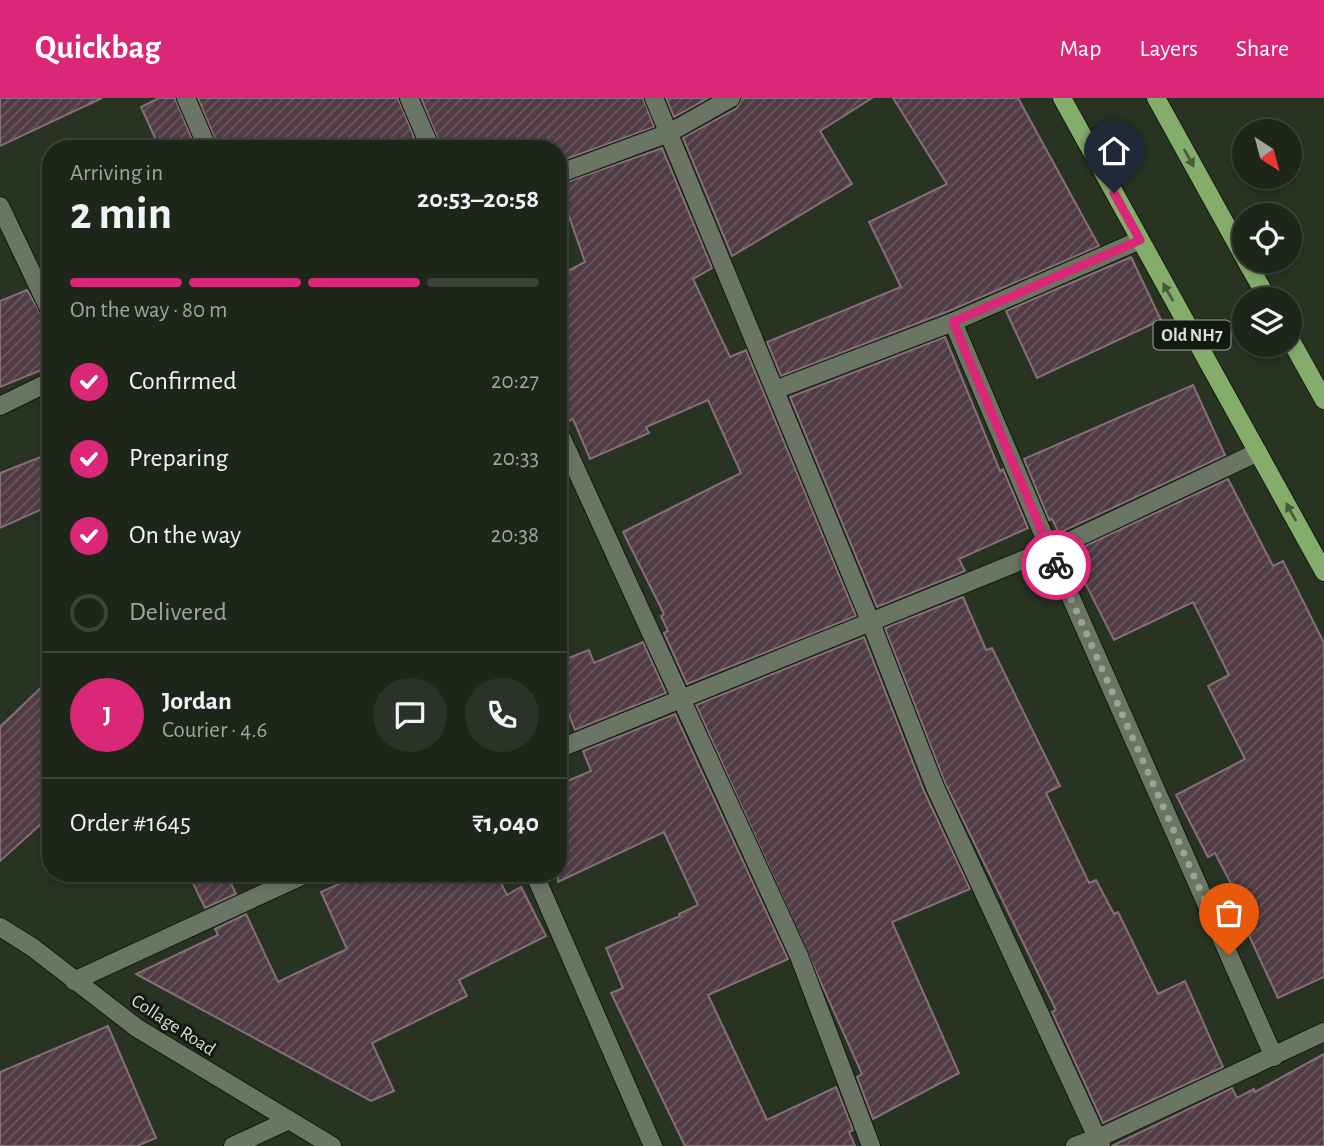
<!DOCTYPE html>
<meta charset="utf-8">
<style>
:root{--surface:#1e261a;--page:#2b3227;--text:#f1f3f6;--muted:#a1a5a2;--line:#3c4339;--accent:#db2777}
body{margin:0;font-family:"Alegreya Sans",sans-serif;background:var(--page);color:var(--text);height:100vh;display:flex;flex-direction:column;font-size:26px;white-space:nowrap}
*{box-sizing:border-box;margin:0}
p{font-size:23px;color:var(--muted)}
.icon{flex:none;width:38px;height:38px;fill:none;stroke:currentColor;stroke-width:2;stroke-linecap:round;stroke-linejoin:round}
.map{position:relative;flex:1;overflow:hidden}
.sheet{position:absolute;left:42px;top:42px;width:525px;height:742px;display:flex;flex-direction:column;background:var(--surface);border-radius:28px;box-shadow:0 4px 10px #0003,0 0 0 2px var(--line)}
.sheet>*{flex:none}
.needle{width:46px;rotate:144deg}
.buttons{position:absolute;left:1232px;top:21px;display:grid;gap:14px}
.buttons a{display:grid;place-items:center;width:70px;height:70px;border-radius:50%;background:var(--surface);box-shadow:0 4px 10px #0003,0 0 0 2px var(--line);font-size:35px}
.pin{position:absolute;display:grid;place-items:center;width:60px;height:60px;color:#fff;margin:-72px -30px;border-radius:50% 50% 50% 0;rotate:-45deg;box-shadow:0 0 7px #0007}
.pin .icon{rotate:45deg}
.courier{position:absolute;display:grid;place-items:center;width:70px;height:70px;margin:-35px;border:5px solid #db2777;border-radius:50%;background:#fff;color:#222;box-shadow:0 2px 9px #0007}
.headline em{font-style:normal;font-weight:700}
.headline div{display:flex;flex-direction:column-reverse}
.headline{display:flex;align-items:center;justify-content:space-between;height:119px;padding:0 28px}
h1{font-size:46px;font-weight:700;line-height:52px}
.bar{display:grid;grid-template-columns:repeat(4,1fr);gap:10px 7px;align-content:center;height:84px;padding:0 28px}
.bar i{height:9px;border-radius:5px;background:var(--line)}
.bar .on{background:var(--accent)}
.bar p{grid-column:span 4}
.line{display:flex;align-items:center;gap:18px;padding:0 28px;border-top:2px solid var(--line)}
.line div{flex:1}
.round{display:grid;place-items:center;flex:none;width:74px;height:74px;border-radius:37px;background:var(--page)}
ol{padding:0 28px;list-style:none}
li{display:flex;align-items:center;gap:21px;height:77px}
li p{margin-inline-start:auto}
li .icon{padding:7px;border-radius:50%;background:var(--accent);color:#fff;stroke-width:4}
li:last-child{color:var(--muted)}
li i{width:38px;height:38px;border:4px solid var(--line);border-radius:50%}
header{display:flex;align-items:center;gap:42px;box-sizing:border-box;height:98px;padding:0 35px;background:var(--accent);color:#fff}
header strong{font-size:33px}
nav{display:flex;gap:38px;margin-inline-start:auto;font-size:24px}
.map>svg:first-child{display:block}
.building{fill:url(#building-hatch);stroke:#866f78;stroke-width:2}
.lines{fill:none;stroke-linecap:round;stroke-linejoin:round}
.minor-casing{stroke:#111a0b;stroke-width:20}
.major-casing{stroke:#111a0b;stroke-width:20}
.minor{stroke:#6a7663;stroke-width:18}
.major{stroke:#84ad6b;stroke-width:18}
.oneway{fill:#465c3a}
.done{stroke:#9aa396;stroke-width:7;stroke-dasharray:0 12.6}
.route{stroke:#db2777;stroke-width:9}
.labels{text-anchor:middle;stroke-width:6;stroke-linejoin:round;paint-order:stroke}
.shield{fill:#141912;stroke:#9da49a;stroke-width:2}
.shield-label{font-size:18px;font-weight:bold;fill:#d8dfd4}
.street-label{font-size:19px;fill:#d8dfd4;stroke:#141912}
</style>
<header>
<strong>Quickbag</strong>
<nav><a>Map</a><a>Layers</a><a>Share</a></nav>
</header>
<div class="map">
<svg width="1324" height="1048" viewBox="0 0 1324 1048">
<defs>
<pattern id="building-hatch" width="6" height="6" patternUnits="userSpaceOnUse" patternTransform="scale(1.75)"><rect width="6" height="6" fill="#513c45"/><path d="M-1 1l2-2M0 6l6-6M5 7l2-2" fill="none" stroke="#69585f"/></pattern>
</defs>
<rect width="100%" height="100%" fill="#283322"/>
<g class="building">
<path d="M0 0H102L0 48Z"/>
<path d="M159 0H175L196 51H160L141 9Z"/>
<path d="M198 0H398L419 51H219Z"/>
<path d="M421 0H643L654 29 558 64V51H442Z"/>
<path d="M666 0H708L674 19Z"/>
<path d="M742 0H872L820 33 852 86 732 158 683 40 737 10Z"/>
<path d="M893 0H1018L1099 148 949 213 781 278 767 244 901 189 869 124 947 86Z"/>
<path d="M662 50 712 170 693 181 730 259 746 252 856 518 687 586 664 535 668 533 661 518 664 516 623 434 741 375 708 302 646 329 649 335 590 361 573 321 566 324 558 305V178L585 164 558 87Z"/>
<path d="M1131 159 1161 222 1037 280 1006 213Z"/>
<path d="M27 192 51 233V268L0 289V203Z"/>
<path d="M945 239 1000 373 1003 371 1028 430 959 461 965 473 877 509 790 299Z"/>
<path d="M1193 287 1225 357 1059 435 1052 421 1049 422 1024 361Z"/>
<path d="M51 355V407L0 430V375Z"/>
<path d="M1228 381 1273 468 1283 463 1324 545V879L1278 900 1247 833 1254 830 1215 755 1208 759 1176 697 1245 661 1208 588 1229 577 1193 504 1114 542 1070 455Z"/>
<path d="M963 499 986 552 992 550 1060 688 1046 695 1089 785 1096 782 1114 816 1118 814 1158 896 1185 883 1223 969 1103 1025 1052 914 1056 912 945 685 885 530Z"/>
<path d="M864 539 924 693 970 791 892 824 959 975 873 1021 857 979 862 976 696 607Z"/>
<path d="M643 544 666 595 575 632 558 589V564L589 552 594 565Z"/>
<path d="M51 580V717L0 763V629Z"/>
<path d="M675 616 788 861 708 897 767 1022 836 989 853 1032 849 1034 855 1048H685L611 895 623 890 606 850 680 818 679 816 698 807 664 734 558 784V687L591 673 583 653Z"/>
<path d="M188 775H226L236 796 205 810Z"/>
<path d="M363 775H496L507 797 521 789 546 838 459 882 467 898 372 945 394 993 371 1003 136 876 218 837 215 831 246 816 278 884 347 851 321 794Z"/>
<path d="M108 928 156 1040 137 1048H0V974Z"/>
<path d="M1324 956V1048H1112L1232 990 1237 1000 1254 991 1255 994Z"/>
</g>
<g class="lines">
<defs>
<g id="minor">
<path d="M186 0 208 51"/>
<path d="M409 0 431 51"/>
<path d="M654 0 871 525 935 689 1101 1048"/>
<path d="M558 76 669 35 731 0"/>
<path d="M0 108 51 215"/>
<path d="M953 224 1049 450 1274 959"/>
<path d="M775 292 953 224 1140 142"/>
<path d="M0 308 51 283"/>
<path d="M558 332 799 858 871 1048"/>
<path d="M558 651 1072 442 1258 354"/>
<path d="M534 775 653 1048"/>
<path d="M0 829 32 849 137 930 332 1048"/>
<path d="M74 883 308 775"/>
<path d="M233 1048 289 1022"/>
<path d="M1075 1048 1107 1036 1324 934"/>
</g>
<g id="major">
<path d="M1062 0 1324 474"/>
<path d="M1156 0 1244 159"/>
<path d="M1246 163 1268 201"/>
<path d="M1290 241 1324 302"/>
</g>
</defs>
<use href="#minor" class="minor-casing"/>
<use href="#major" class="major-casing"/>
<use href="#minor" class="minor"/>
<use href="#major" class="major"/>
</g>
<defs><path id="oneway-solid" d="M-6-.8H1V-3.2L6.5 0L1 3.2V.8H-6Z" transform="scale(1.75)"/></defs>
<g class="oneway">
<use href="#oneway-solid" transform="translate(1189 60) rotate(61)"/>
<use href="#oneway-solid" transform="translate(1168 194) rotate(-119)"/>
<use href="#oneway-solid" transform="translate(1291 414) rotate(-119)"/>
</g>
<g class="lines">
<path class="done" d="M1056 467 1229 857"/>
<path class="route" d="M1056 467 953 224 1140 142 1114 95"/>
</g>
<g class="labels">
<rect class="shield" x="1153.5" y="222.5" width="77" height="29" rx="5"/>
<g class="shield-label">
<text x="1192" y="243">Old NH7</text>
</g>
<g class="street-label">
<text transform="translate(174 926) rotate(33)" y="7">Collage Road</text>
</g>
</g>
</svg>
<div class="buttons">
<a><svg class="needle" viewBox="-14 -14 28 28"><path d="M0-13l5 13h-10z" fill="#e53935"/><path d="M0 13l5-13h-10z" fill="#a1a5a2"/></svg></a>
<a><svg class="icon" aria-label="locate" viewBox="0 0 24 24"><circle cx="12" cy="12" r="6"/><path d="M12 2v4M12 18v4M2 12h4M18 12h4"/></svg></a>
<a><svg class="icon" aria-label="layers" viewBox="0 0 24 24"><path d="M12 4l9 5-9 5-9-5zM3 14l9 5 9-5"/></svg></a>
</div>
<div class="pin" style="left:1229px;top:857px;background:#ea580c"><svg class="icon" aria-label="bag" viewBox="0 0 24 24"><path d="M5 8h14l-1 12H6zM9 8a3 3 0 0 1 6 0"/></svg></div>
<div class="pin" style="left:1114px;top:95px;background:#1f2937"><svg class="icon" aria-label="home" viewBox="0 0 24 24"><path d="M3 11l9-7 9 7M6 9v11h12V9"/></svg></div>
<div class="courier" style="left:1056px;top:467px"><svg class="icon" aria-label="bike" viewBox="0 0 24 24"><circle cx="6" cy="16" r="4"/><circle cx="18" cy="16" r="4"/><path d="M6 16l4-8h5l3 8M10 8l3 8H6M13 5h3"/></svg></div>
<section class="sheet">
<div class="headline"><div><h1>2 min</h1><p>Arriving in</p></div><em>20:53–20:58</em></div>
<div class="bar"><i class="on"></i><i class="on"></i><i class="on"></i><i></i><p>On the way · 80 m</p></div>
<ol>
<li><svg class="icon" aria-label="check" viewBox="0 0 24 24"><path d="M5 12l5 5 9-10"/></svg>Confirmed<p>20:27</p></li>
<li><svg class="icon" aria-label="check" viewBox="0 0 24 24"><path d="M5 12l5 5 9-10"/></svg>Preparing<p>20:33</p></li>
<li><svg class="icon" aria-label="check" viewBox="0 0 24 24"><path d="M5 12l5 5 9-10"/></svg>On the way<p>20:38</p></li>
<li><i></i>Delivered</li>
</ol>
<div class="line" style="height:126px"><b class="round" style="background:var(--accent);color:#fff">J</b><div><b>Jordan</b><p>Courier · 4.6</p></div><a class="round"><svg class="icon" aria-label="chat" viewBox="0 0 24 24"><path d="M4 5h16v11H9l-5 4z"/></svg></a><a class="round"><svg class="icon" aria-label="phone" viewBox="0 0 24 24"><path d="M5 4h4l2 5-3 2q2 4 5 5l2-3 5 2v4C11 20 4 13 5 4z"/></svg></a></div>
<div class="line" style="height:91px"><div>Order #1645</div><b>₹1,040</b></div>
</section>
</div>
